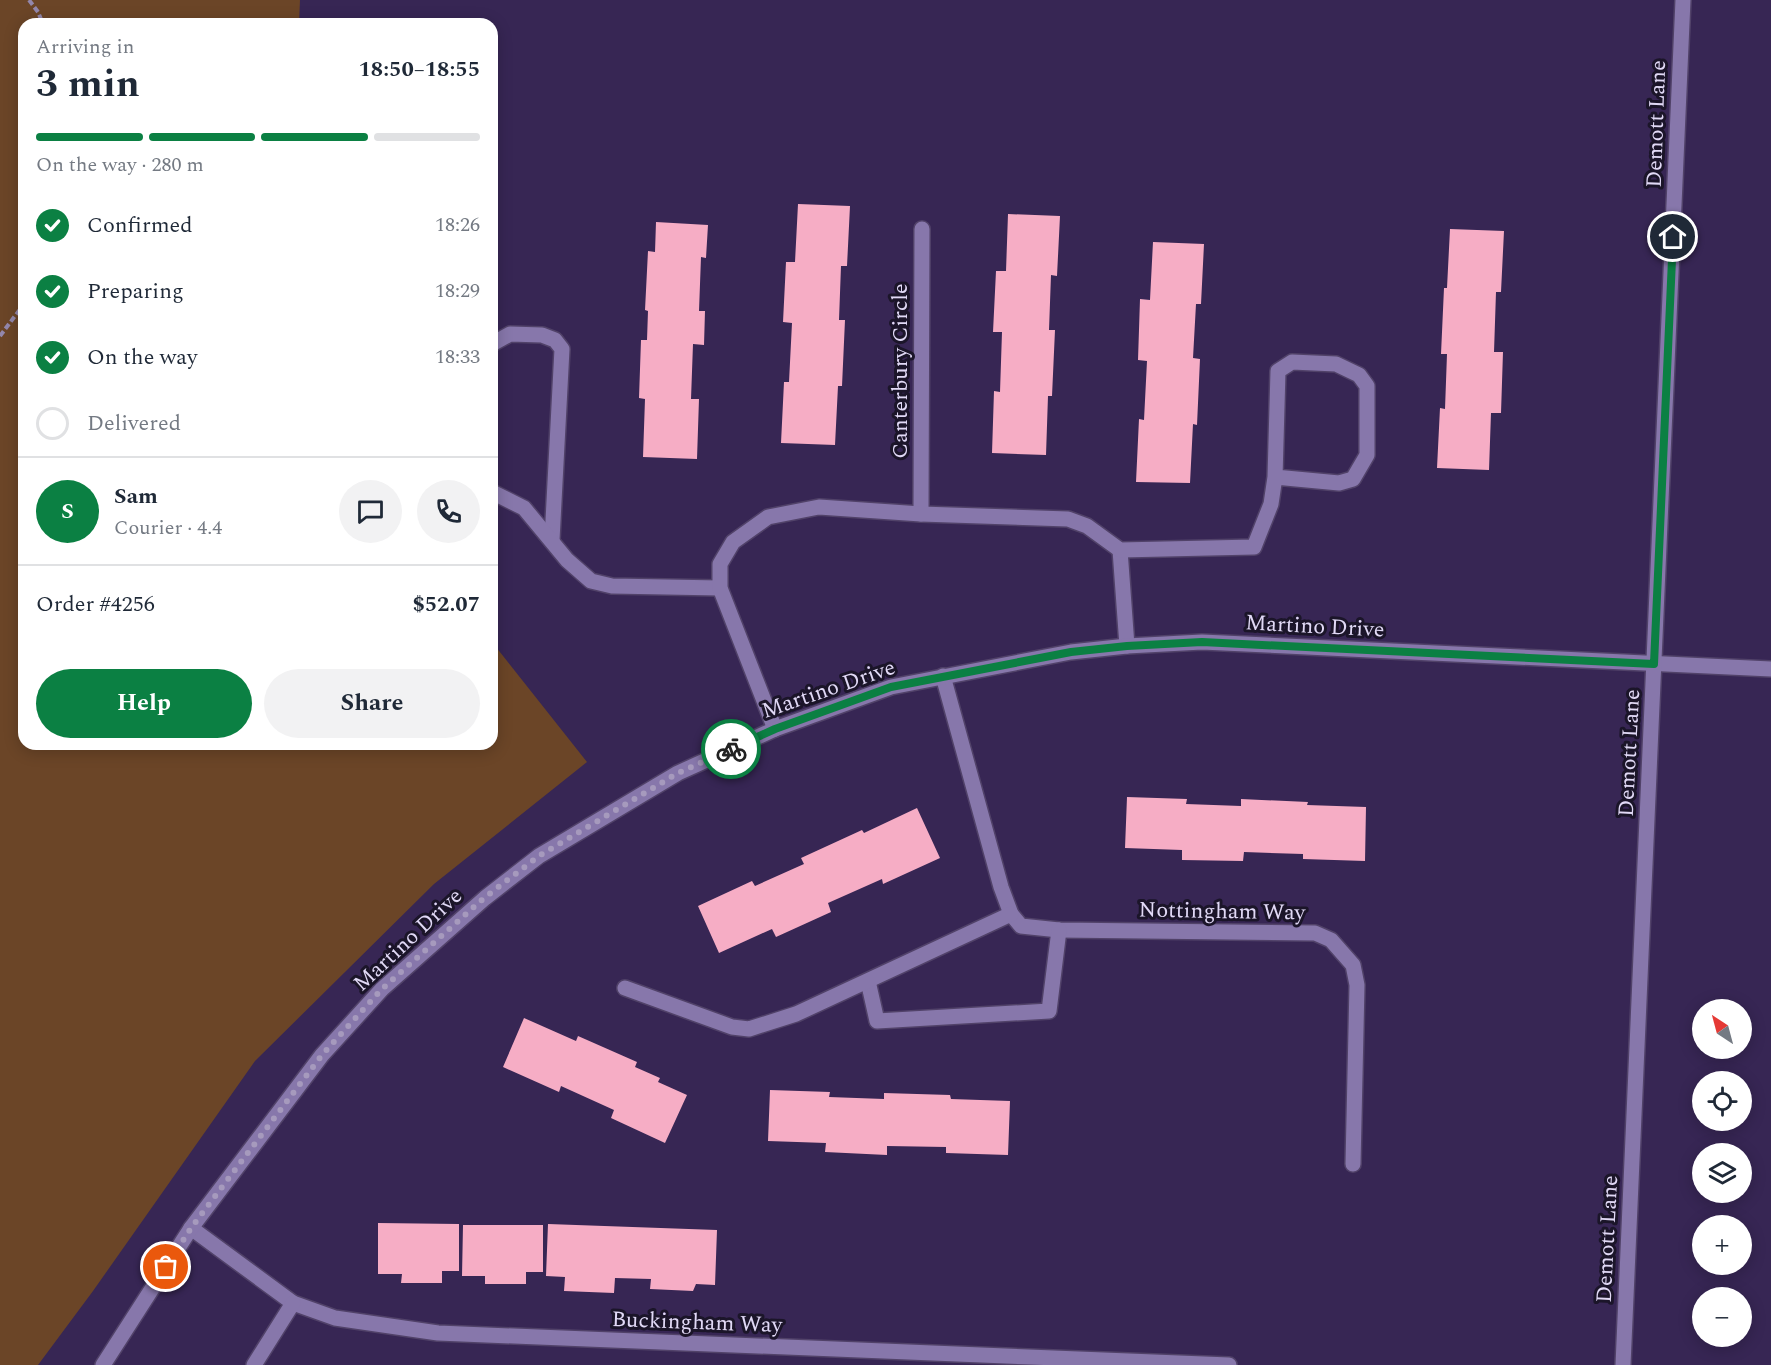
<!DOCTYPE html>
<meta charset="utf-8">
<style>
:root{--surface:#fff;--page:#f2f2f3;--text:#1f2937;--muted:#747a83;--line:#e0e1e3;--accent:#0b8043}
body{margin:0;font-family:Spectral,serif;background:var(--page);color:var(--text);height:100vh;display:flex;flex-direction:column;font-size:22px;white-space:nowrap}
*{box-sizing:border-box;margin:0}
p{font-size:20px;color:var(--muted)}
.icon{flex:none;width:33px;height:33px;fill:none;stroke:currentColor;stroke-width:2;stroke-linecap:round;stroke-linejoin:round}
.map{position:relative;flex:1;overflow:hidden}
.panel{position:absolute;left:18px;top:18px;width:480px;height:732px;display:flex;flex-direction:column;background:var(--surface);border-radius:18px;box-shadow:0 3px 15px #0003}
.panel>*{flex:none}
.needle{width:39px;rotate:324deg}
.fabs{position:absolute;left:1692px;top:999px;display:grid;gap:12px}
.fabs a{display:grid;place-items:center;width:60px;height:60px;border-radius:50%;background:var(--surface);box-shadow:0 3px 15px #0003;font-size:30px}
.pin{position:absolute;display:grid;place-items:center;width:51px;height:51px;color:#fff;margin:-26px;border:3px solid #fff;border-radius:50%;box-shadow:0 2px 6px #0007}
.courier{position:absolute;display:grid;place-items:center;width:60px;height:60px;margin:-30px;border:4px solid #0b8043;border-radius:50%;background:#fff;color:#222;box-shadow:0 2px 8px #0007}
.summary em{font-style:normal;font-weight:700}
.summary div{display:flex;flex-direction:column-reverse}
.summary{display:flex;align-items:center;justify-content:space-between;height:102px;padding:0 18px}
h1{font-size:39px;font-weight:700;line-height:45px}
.bar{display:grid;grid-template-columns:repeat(4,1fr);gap:9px 6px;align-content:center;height:72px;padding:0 18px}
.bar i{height:8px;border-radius:4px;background:var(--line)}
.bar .selected{background:var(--accent)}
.bar p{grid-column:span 4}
.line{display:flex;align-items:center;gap:15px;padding:0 18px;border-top:2px solid var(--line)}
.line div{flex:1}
.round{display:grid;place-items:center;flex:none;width:63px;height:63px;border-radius:32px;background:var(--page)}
ol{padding:0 18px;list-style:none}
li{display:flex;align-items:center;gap:18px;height:66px}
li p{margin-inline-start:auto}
li .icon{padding:6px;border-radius:50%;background:var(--accent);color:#fff;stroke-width:4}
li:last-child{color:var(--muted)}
li i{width:33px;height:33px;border:3px solid var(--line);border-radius:50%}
.action{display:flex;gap:12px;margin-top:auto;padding:12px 18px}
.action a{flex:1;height:69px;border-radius:36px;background:var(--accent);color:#fff;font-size:24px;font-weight:700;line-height:69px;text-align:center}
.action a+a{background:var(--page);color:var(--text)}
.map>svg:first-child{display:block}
.green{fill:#6b4527}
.building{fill:#f6adc5}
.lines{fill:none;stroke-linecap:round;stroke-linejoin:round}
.minor-casing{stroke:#514269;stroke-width:18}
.tertiary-casing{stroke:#514269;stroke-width:18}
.path{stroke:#9387ac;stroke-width:4;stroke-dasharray:6 3;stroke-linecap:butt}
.minor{stroke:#8777ab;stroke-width:15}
.tertiary{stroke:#8777ab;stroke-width:15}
.done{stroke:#a69abd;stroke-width:6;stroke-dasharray:0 10.8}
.route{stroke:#0b8043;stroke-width:8}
.labels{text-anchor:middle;stroke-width:6;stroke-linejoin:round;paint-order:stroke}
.street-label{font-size:22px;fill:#e1d9f6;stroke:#1b1529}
</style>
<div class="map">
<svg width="1771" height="1365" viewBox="0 0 1771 1365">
<rect width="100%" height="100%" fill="#372654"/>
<path class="green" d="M0 0H300L299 24H24V744H492V642L587 762 434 884 255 1061 93 1291 38 1365H0Z"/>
<g class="building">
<path d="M798 204 850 206 847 266H841L839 320H845L842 386H838L835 445 781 443 784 382H789L792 323 783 322 786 262H795Z"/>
<path d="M1008 214 1060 216 1057 276 1051 275 1049 330H1055L1052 396H1048L1046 455 992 453 994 391 1000 392 1002 332H993L996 271H1006Z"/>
<path d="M656 222 708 225 706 258 701 257 699 311H705L704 345 693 344 691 399H699L697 459 643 457 645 399 639 398 641 340H647L648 311 645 310 648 251 655 252Z"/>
<path d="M1450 229 1504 231 1501 292H1496L1494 352H1503L1501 413H1491L1489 470 1437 468 1440 408 1445 409 1447 354H1441L1444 288H1447Z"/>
<path d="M1153 242 1204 244 1201 304H1196L1193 358 1200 359 1197 425 1193 424 1190 483 1136 482 1139 419 1144 420 1147 361 1138 360 1140 299 1150 300Z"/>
<path d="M1127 797 1187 799 1186 804 1241 806V799L1308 802 1307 805 1366 807 1365 861 1303 859V854L1244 852 1243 861 1182 860V850L1125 848Z"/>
<path d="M917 808 940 858 883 884 882 879 828 903 831 912 776 937 772 929 719 953 698 906 752 881 755 886 804 864 801 858 862 830 864 833Z"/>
<path d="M524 1018 576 1041 578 1036 637 1062 635 1067 660 1078 658 1082 687 1095 665 1143 611 1118 614 1110 561 1086 559 1092 503 1067Z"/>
<path d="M770 1090 830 1092 829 1097 884 1099V1093L950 1095 951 1099 1010 1101 1008 1155 946 1153V1147L887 1146V1155L825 1152 826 1143 768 1141Z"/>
<path d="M378 1223 459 1224V1271H442V1283H401L402 1274H378Z"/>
<path d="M548 1224 717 1230 715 1285 696 1284 693 1291 650 1289 651 1279 615 1278 614 1293 564 1291 565 1277 546 1276Z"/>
<path d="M463 1225H543V1272H526V1284H485V1276H462Z"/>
</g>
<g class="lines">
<defs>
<g id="minor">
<path d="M492 344 510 334 542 335 555 340 562 349 552 540"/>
<path d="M492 492 524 508 567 560 591 581 612 586 720 588"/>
<path d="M921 514 922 229"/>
<path d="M1120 550 1127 646"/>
<path d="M943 676 1001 887 1011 914 1021 926 1059 930 1315 933 1331 940 1353 965 1357 985 1353 1164"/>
<path d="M775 729 720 588V564L733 542 768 517 819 507 921 514 1068 519 1087 526 1120 550 1254 547 1271 504 1275 477 1278 371 1292 362 1336 364 1359 375 1367 386V455L1353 479 1339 483 1275 477"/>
<path d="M868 981 877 1021 1049 1011 1059 930"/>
<path d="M625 988 732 1027 749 1029 796 1014 1011 914"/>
<path d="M191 1228 293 1303 335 1318 438 1333 1229 1365"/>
<path d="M103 1365 191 1228 322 1055 382 989 485 898 539 856 678 773 775 729 891 687 1071 652 1127 646 1202 642 1771 669"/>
<path d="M254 1365 293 1303"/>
</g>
<path id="tertiary" d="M1623 1365 1683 0"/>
</defs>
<use href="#minor" class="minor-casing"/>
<use href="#tertiary" class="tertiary-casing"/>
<g class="path">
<path d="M29 0 38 12 43 24"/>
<path d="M0 336 24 304"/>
</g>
<use href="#minor" class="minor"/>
<use href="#tertiary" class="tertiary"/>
</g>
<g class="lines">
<path class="done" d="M166 1267 191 1228 322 1055 382 989 484 898 539 856 678 773 731 749"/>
<path class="route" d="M731 749 775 729 891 687 1071 652 1127 646 1202 642 1654 664 1673 237"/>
</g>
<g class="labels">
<g class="street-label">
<text transform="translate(1655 124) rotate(-88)" y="8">Demott Lane</text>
<text transform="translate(899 371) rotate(-90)" y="8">Canterbury Circle</text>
<text transform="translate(1315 625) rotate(3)" y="8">Martino Drive</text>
<text transform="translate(828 688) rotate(-19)" y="8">Martino Drive</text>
<text transform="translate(1628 753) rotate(-87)" y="8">Demott Lane</text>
<text transform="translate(1222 910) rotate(1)" y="8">Nottingham Way</text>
<text transform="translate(407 939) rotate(-43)" y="8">Martino Drive</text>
<text transform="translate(1606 1239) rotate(-87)" y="8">Demott Lane</text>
<text transform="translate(697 1321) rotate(2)" y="8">Buckingham Way</text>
</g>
</g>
</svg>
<div class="fabs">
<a><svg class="needle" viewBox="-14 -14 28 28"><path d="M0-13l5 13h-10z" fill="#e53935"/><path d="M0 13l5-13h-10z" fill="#747a83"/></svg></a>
<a><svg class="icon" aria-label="locate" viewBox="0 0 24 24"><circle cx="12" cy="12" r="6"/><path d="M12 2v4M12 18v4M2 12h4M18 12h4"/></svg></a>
<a><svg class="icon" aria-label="layers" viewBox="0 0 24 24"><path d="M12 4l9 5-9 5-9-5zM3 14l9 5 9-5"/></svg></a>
<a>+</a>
<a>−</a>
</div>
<div class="pin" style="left:166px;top:1267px;background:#ea580c"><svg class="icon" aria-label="bag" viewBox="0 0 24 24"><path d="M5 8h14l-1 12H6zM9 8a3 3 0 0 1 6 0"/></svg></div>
<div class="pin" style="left:1673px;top:237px;background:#1f2937"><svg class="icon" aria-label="home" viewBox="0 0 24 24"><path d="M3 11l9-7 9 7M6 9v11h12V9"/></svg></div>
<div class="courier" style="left:731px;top:749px"><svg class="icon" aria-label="bike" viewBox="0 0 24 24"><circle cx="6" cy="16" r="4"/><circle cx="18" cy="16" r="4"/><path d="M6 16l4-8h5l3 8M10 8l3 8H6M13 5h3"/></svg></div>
<section class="panel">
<div class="summary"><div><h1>3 min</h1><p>Arriving in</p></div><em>18:50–18:55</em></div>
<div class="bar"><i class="selected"></i><i class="selected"></i><i class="selected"></i><i></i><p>On the way · 280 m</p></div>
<ol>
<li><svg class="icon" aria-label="check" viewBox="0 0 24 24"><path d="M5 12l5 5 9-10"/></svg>Confirmed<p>18:26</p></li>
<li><svg class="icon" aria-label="check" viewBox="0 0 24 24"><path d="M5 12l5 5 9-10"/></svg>Preparing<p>18:29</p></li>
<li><svg class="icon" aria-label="check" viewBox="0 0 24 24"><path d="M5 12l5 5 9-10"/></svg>On the way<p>18:33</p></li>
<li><i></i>Delivered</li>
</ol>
<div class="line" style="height:108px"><b class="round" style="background:var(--accent);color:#fff">S</b><div><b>Sam</b><p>Courier · 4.4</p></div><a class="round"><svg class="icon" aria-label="chat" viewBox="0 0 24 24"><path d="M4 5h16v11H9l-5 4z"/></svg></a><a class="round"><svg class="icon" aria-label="phone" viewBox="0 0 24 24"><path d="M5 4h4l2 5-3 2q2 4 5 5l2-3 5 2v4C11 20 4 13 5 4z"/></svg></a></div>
<div class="line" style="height:78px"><div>Order #4256</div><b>$52.07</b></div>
<div class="action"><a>Help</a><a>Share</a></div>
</section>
</div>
